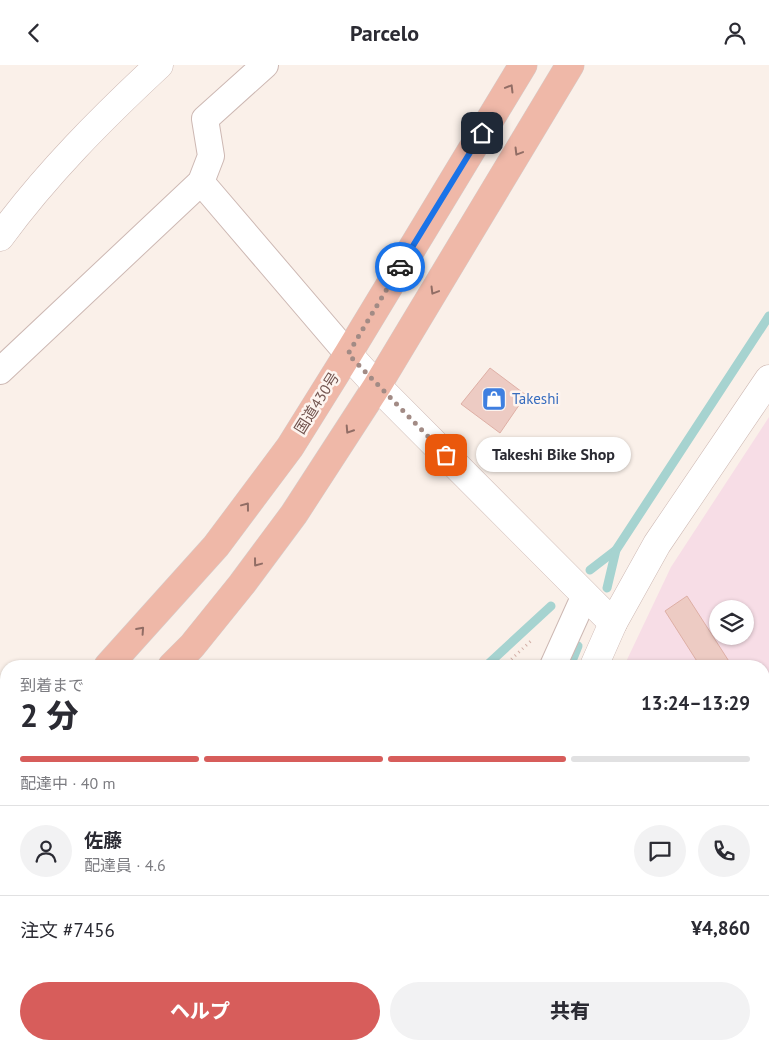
<!DOCTYPE html>
<html lang="ja">
<meta charset="utf-8">
<style>
:root{--surface:#fff;--page:#f2f2f3;--text:#2b2b33;--muted:#7c7c81;--line:#e1e1e2;--accent:#d75d5b}
body{margin:0;font-family:"PT Sans","Noto Sans JP",sans-serif;background:var(--page);color:var(--text);height:100vh;display:flex;flex-direction:column;font-size:19px;white-space:nowrap}
*{box-sizing:border-box;margin:0}
p{font-size:16px;color:var(--muted)}
.icon{flex:none;width:28px;height:28px;fill:none;stroke:currentColor;stroke-width:2;stroke-linecap:round;stroke-linejoin:round}
.map{position:relative;flex:1;overflow:hidden}
.sheet{position:absolute;left:0px;top:595px;width:770px;height:390px;display:flex;flex-direction:column;background:var(--surface);border-radius:20px 20px 0 0;box-shadow:0 1px 4px #0004}
.sheet>*{flex:none}
.buttons{position:absolute;left:709px;top:535px;display:grid;gap:10px}
.buttons a{display:grid;place-items:center;width:45px;height:45px;border-radius:50%;background:var(--surface);box-shadow:0 1px 4px #0004;font-size:25px}
.pin{position:absolute;display:grid;place-items:center;width:42px;height:42px;color:#fff;margin:-21px;border-radius:10px;box-shadow:0 2px 8px #0006}
.courier{position:absolute;display:grid;place-items:center;width:50px;height:50px;margin:-25px;border:4px solid #1a73e8;border-radius:50%;background:#fff;color:#222;box-shadow:0 1px 6px #0007}
.bubble{position:absolute;height:35px;border-radius:18px;background:var(--surface);box-shadow:0 1px 4px #0004;font-size:16px;font-weight:800;line-height:35px;text-align:center}
.overview em{font-style:normal;font-weight:800}
.overview div{display:flex;flex-direction:column-reverse}
.overview{display:flex;align-items:center;justify-content:space-between;height:85px;padding:0 20px}
h1{font-size:32px;font-weight:800;line-height:38px}
.bar{display:grid;grid-template-columns:repeat(4,1fr);gap:8px 5px;align-content:center;height:60px;padding:0 20px}
.bar i{height:6px;border-radius:4px;background:var(--line)}
.bar .active{background:var(--accent)}
.bar p{grid-column:span 4}
.line{display:flex;align-items:center;gap:12px;padding:0 20px;border-top:1px solid var(--line)}
.line div{flex:1}
.round{display:grid;place-items:center;flex:none;width:52px;height:52px;border-radius:26px;background:var(--page)}
.primary-button{display:flex;gap:10px;margin-top:auto;padding:10px 20px}
.primary-button a{flex:1;height:58px;border-radius:30px;background:var(--accent);color:#fff;font-size:20px;font-weight:800;line-height:58px;text-align:center}
.primary-button a+a{background:var(--page);color:var(--text)}
header{display:flex;justify-content:space-between;align-items:center;height:65px;padding:0 20px;background:var(--surface);font-size:22px;font-weight:800}
.map>svg:first-child{display:block}
.medical{fill:#f7dde6;fill-rule:evenodd}
.green{fill:#dbe7c8}
.lines{fill:none;stroke-linecap:round;stroke-linejoin:round}
.stream{stroke:#a6d3d0;stroke-width:9}
.building{fill:#edcbc3;stroke:#deafa5}
.service-casing{stroke:#cdb8b3;stroke-width:14}
.minor-casing{stroke:#cdb8b3;stroke-width:28}
.tertiary-casing{stroke:#cdb8b3;stroke-width:29}
.secondary-casing{stroke:#cfb7b1;stroke-width:29}
.trunk-casing{stroke:#d5ccca;stroke-width:29}
.path{stroke:#d2aea6;stroke-width:3;stroke-dasharray:1 4;stroke-linecap:butt}
.service{stroke:#fff;stroke-width:12}
.minor{stroke:#fff;stroke-width:26}
.tertiary{stroke:#fff;stroke-width:28}
.secondary{stroke:#fff;stroke-width:28}
.trunk{stroke:#efb8a8;stroke-width:28}
.oneway{stroke:#916d65}
.done{stroke:#a28b85;stroke-width:5;stroke-dasharray:0 9}
.route{stroke:#1a73e8;stroke-width:6}
.labels{text-anchor:middle;stroke-width:5;stroke-linejoin:round;paint-order:stroke}
.shop-label{font-size:15px;fill:#366cbe;stroke:#fdf4ef;text-anchor:start}
.street-label{font-size:15px;fill:#72544f;stroke:#fdf4ef}
</style>
<header><svg class="icon" aria-label="back" viewBox="0 0 24 24"><path d="M15 5l-7 7 7 7"/></svg>Parcelo<svg class="icon" aria-label="person" viewBox="0 0 24 24"><circle cx="12" cy="8" r="4"/><path d="M4 21q1-7 8-7t8 7"/></svg></header>
<div class="map">
<svg width="769" height="985" viewBox="0 0 769 985">
<rect width="100%" height="100%" fill="#faf0e9"/>
<path class="medical" d="M769 352V985H452L455 979H764V601H624L671 502ZM718 544H745V571H718Z"/>
<path class="green" d="M530 979H596L586 985H535Z"/>
<g class="lines">
<g class="stream">
<path d="M590 505 616 485"/>
<path d="M607 523 616 485 769 251"/>
<path d="M486 601 551 541"/>
<path d="M570 601 578 581"/>
<path d="M78 985 84 979"/>
<path d="M401 985 403 979"/>
</g>
</g>
<g class="building">
<path d="M490 303 526 330 500 368 461 339Z"/>
<path d="M687 531 732 601H700L665 546Z"/>
</g>
<g class="lines">
<defs>
<g id="service">
<path d="M506 979 510 985"/>
<path d="M626 985 632 979"/>
</g>
<g id="minor">
<path d="M201 117 348 289"/>
<path d="M0 306 201 117 211 91 205 54 265 0"/>
<path d="M553 601 585 530"/>
<path d="M0 908 6 917"/>
<path d="M54 979 59 985 66 979"/>
<path d="M169 979 175 985"/>
<path d="M384 985 386 979"/>
</g>
<g id="tertiary">
<path d="M0 172C46 109 102 53 159 0"/>
<path d="M348 289 377 321 613 558"/>
<path d="M594 601 613 558 657 479 769 314"/>
<path d="M425 985 428 979"/>
</g>
<g id="secondary">
<path d="M0 837 6 845"/>
<path d="M110 979 115 985"/>
</g>
<g id="trunk">
<path d="M108 601 216 481 290 382 348 289 523 0"/>
<path d="M172 601 192 581 242 519 294 449 377 321 570 0"/>
<path d="M0 705 6 699"/>
<path d="M0 767 6 761"/>
</g>
</defs>
<use href="#service" class="service-casing"/>
<use href="#minor" class="minor-casing"/>
<use href="#tertiary" class="tertiary-casing"/>
<use href="#secondary" class="secondary-casing"/>
<use href="#trunk" class="trunk-casing"/>
<path class="path" d="M504 601 533 574"/>
<use href="#service" class="service"/>
<use href="#minor" class="minor"/>
<use href="#tertiary" class="tertiary"/>
<use href="#secondary" class="secondary"/>
<use href="#trunk" class="trunk"/>
</g>
<defs><path id="oneway-chevron" d="M-2-3.5L2.5 0L-2 3.5" fill="none" stroke-width="1.6" stroke-linecap="round" stroke-linejoin="round" transform="scale(1.25)"/></defs>
<g class="oneway">
<use href="#oneway-chevron" transform="translate(510 23) rotate(-59)"/>
<use href="#oneway-chevron" transform="translate(518 87) rotate(121)"/>
<use href="#oneway-chevron" transform="translate(434 226) rotate(121)"/>
<use href="#oneway-chevron" transform="translate(349 365) rotate(123)"/>
<use href="#oneway-chevron" transform="translate(246 441) rotate(-53)"/>
<use href="#oneway-chevron" transform="translate(257 498) rotate(127)"/>
<use href="#oneway-chevron" transform="translate(141 565) rotate(-48)"/>
</g>
<g class="lines">
<path class="done" d="M400 202 348 289 446 390"/>
<path class="route" d="M400 202 482 68"/>
</g>
<defs>
<symbol id="shop-square" viewBox="-11 -11 22 22"><rect x="-9" y="-9" width="18" height="18" rx="4" fill="#3f7fe0" stroke="#fdf4ef"/><path d="M-5-2.5h2.3a2.7 3.5 0 0 1 5.4 0H5L5.5 6h-11ZM-1.5-2.5h3a1.5 2.3 0 0 0-3 0Z" fill="#fff"/></symbol>
</defs>
<g fill-rule="evenodd">
<use href="#shop-square" x="480" y="320" width="28" height="28"/>
</g>
<g class="labels">
<g class="shop-label">
<text x="512" y="339">Takeshi</text>
</g>
<g class="street-label">
<text transform="translate(317 338) rotate(-58)" y="5">国道430号</text>
</g>
</g>
</svg>
<div class="buttons">
<a><svg class="icon" aria-label="layers" viewBox="0 0 24 24"><path d="M12 4l9 5-9 5-9-5zM3 14l9 5 9-5"/></svg></a>
</div>
<div class="pin" style="left:446px;top:390px;background:#ea580c"><svg class="icon" aria-label="bag" viewBox="0 0 24 24"><path d="M5 8h14l-1 12H6zM9 8a3 3 0 0 1 6 0"/></svg></div>
<div class="pin" style="left:482px;top:68px;background:#1f2937"><svg class="icon" aria-label="home" viewBox="0 0 24 24"><path d="M3 11l9-7 9 7M6 9v11h12V9"/></svg></div>
<div class="courier" style="left:400px;top:202px"><svg class="icon" aria-label="car" viewBox="0 0 24 24"><path d="M5 17H2v-5l4-1 3-4h7l3 4 3 1v5h-3M9 17h6M6 11h13"/><circle cx="7" cy="17" r="2"/><circle cx="17" cy="17" r="2"/></svg></div>
<div class="bubble" style="left:476px;top:372px;width:155px">Takeshi Bike Shop</div>
<section class="sheet">
<div class="overview"><div><h1>2 分</h1><p>到着まで</p></div><em>13:24–13:29</em></div>
<div class="bar"><i class="active"></i><i class="active"></i><i class="active"></i><i></i><p>配達中 · 40 m</p></div>
<div class="line" style="height:90px"><a class="round"><svg class="icon" aria-label="person" viewBox="0 0 24 24"><circle cx="12" cy="8" r="4"/><path d="M4 21q1-7 8-7t8 7"/></svg></a><div><b>佐藤</b><p>配達員 · 4.6</p></div><a class="round"><svg class="icon" aria-label="chat" viewBox="0 0 24 24"><path d="M4 5h16v11H9l-5 4z"/></svg></a><a class="round"><svg class="icon" aria-label="phone" viewBox="0 0 24 24"><path d="M5 4h4l2 5-3 2q2 4 5 5l2-3 5 2v4C11 20 4 13 5 4z"/></svg></a></div>
<div class="line" style="height:65px"><div>注文 #7456</div><b>¥4,860</b></div>
<div class="primary-button"><a>ヘルプ</a><a>共有</a></div>
</section>
</div>
